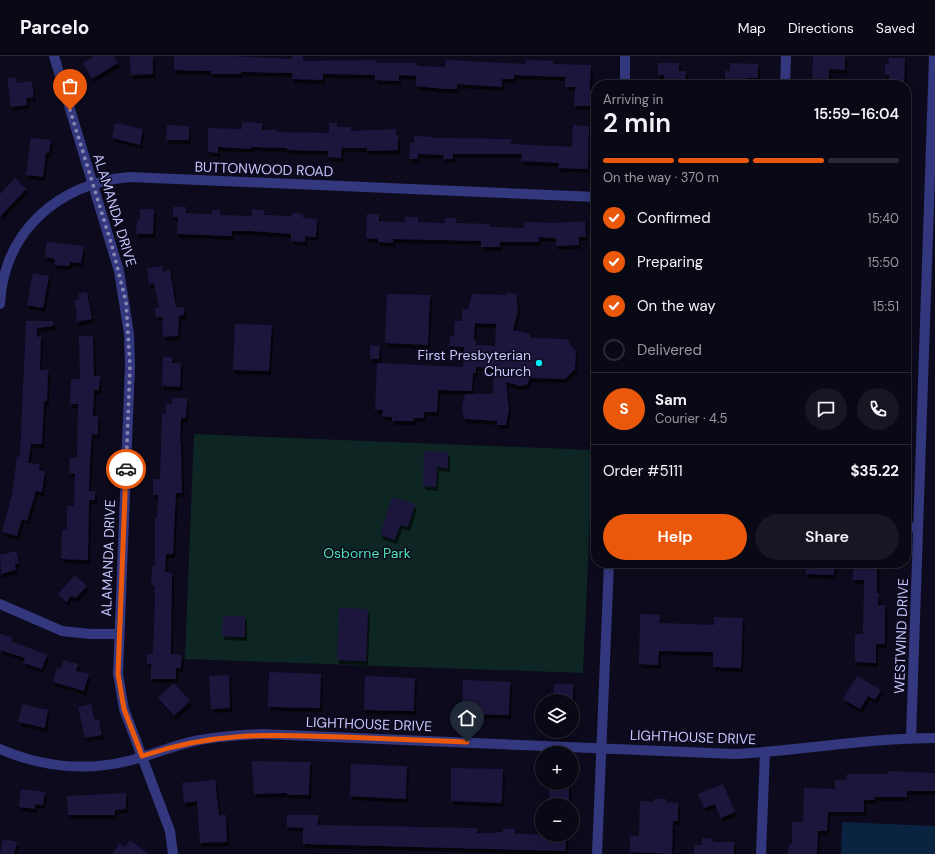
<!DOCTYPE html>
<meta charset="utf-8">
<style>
:root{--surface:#090815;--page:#171622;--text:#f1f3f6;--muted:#999aa0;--line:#292934;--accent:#ea580c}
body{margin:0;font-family:"DM Sans",sans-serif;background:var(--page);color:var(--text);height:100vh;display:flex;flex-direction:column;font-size:15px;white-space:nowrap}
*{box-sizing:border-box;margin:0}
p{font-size:13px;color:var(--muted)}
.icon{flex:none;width:22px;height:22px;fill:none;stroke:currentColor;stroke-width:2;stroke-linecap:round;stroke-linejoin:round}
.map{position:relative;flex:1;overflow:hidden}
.sheet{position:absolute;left:591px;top:24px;width:320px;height:488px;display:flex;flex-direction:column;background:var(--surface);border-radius:16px;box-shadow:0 2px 10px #0003,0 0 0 1px var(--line)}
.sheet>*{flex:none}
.controls{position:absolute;left:535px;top:638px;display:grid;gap:8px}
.controls a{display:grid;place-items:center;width:44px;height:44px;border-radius:50%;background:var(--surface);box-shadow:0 2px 10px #0003,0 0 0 1px var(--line);font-size:20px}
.pin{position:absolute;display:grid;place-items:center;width:34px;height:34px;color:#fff;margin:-41px -17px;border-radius:50% 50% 50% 0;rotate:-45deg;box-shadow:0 0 4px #0007}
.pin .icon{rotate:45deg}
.courier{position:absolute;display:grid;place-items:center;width:40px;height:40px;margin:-20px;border:3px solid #ea580c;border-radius:50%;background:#fff;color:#222;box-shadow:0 1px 5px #0007}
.overview em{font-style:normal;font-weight:600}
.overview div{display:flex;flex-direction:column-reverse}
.overview{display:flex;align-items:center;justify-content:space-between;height:68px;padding:0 12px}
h1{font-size:26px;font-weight:600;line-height:30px}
.bar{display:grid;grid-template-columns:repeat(4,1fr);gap:6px 4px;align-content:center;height:48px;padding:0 12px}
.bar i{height:5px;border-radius:3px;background:var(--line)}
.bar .active{background:var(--accent)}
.bar p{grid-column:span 4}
.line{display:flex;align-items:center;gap:10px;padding:0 12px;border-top:1px solid var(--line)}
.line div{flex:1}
.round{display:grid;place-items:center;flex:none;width:42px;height:42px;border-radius:21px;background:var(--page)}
ol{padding:0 12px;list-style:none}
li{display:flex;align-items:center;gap:12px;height:44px}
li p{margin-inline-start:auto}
li .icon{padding:4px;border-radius:50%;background:var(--accent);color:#fff;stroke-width:4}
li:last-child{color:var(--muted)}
li i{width:22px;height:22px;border:2px solid var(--line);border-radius:50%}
.primary-button{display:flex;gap:8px;margin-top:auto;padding:8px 12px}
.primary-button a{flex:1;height:46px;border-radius:24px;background:var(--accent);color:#fff;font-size:16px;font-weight:600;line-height:46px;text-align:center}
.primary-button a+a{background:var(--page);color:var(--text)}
header{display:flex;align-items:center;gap:24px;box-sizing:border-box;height:56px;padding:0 20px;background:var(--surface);border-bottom:1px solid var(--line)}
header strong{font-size:19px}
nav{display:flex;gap:22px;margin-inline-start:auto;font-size:14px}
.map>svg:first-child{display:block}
.green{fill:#0d2623}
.water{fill:#0a2341}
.building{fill:#1b163e;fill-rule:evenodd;filter:url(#shadow)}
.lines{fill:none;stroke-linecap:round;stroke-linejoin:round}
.minor{stroke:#33377d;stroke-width:10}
.tertiary{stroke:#33377d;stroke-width:10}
.done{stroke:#8684b0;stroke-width:4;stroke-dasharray:0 7.2}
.route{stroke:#ea580c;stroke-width:5}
.poi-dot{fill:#00ecf1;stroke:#0c0a1c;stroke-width:1.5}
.labels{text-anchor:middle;stroke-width:3;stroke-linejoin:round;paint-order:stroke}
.street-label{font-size:14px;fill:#c8c6ff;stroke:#0c0a1c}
.poi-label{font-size:14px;fill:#c8c6ff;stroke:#0c0a1c;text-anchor:end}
.park-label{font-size:14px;fill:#4ee2b1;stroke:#0c0a1c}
</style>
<header>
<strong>Parcelo</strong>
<nav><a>Map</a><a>Directions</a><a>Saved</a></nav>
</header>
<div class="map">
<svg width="935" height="798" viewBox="0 0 935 798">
<defs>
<filter id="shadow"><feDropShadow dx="2" dy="4" stdDeviation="0" flood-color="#0009"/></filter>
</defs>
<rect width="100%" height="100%" fill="#0c0a1c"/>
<path class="green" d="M194 378 593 394 583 617 185 603Z"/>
<path class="water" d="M842 766 935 770V798H841Z"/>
<g class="building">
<path d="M94 0H114L118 7 92 23 83 7Z"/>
<path d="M130 0H153V18L131 19Z"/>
<path d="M174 0H230L292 3V0H303V5L376 4V7H417V10L445 11 446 4 526 8V4L553 5V8L591 9 590 34H593V50H574L575 31H565V21L514 19V23H502V31L457 28V33H444L416 30V20L399 19V25L375 24V19L323 18V24L292 23V17L241 16V18H211V15L174 14Z"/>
<path d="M813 0H845V14L829 13V29H812Z"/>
<path d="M889 2H905L904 29H889V19H885V8H889Z"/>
<path d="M658 7H679V15H686L685 27H679V29H663L664 19H658Z"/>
<path d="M730 7 758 8V22H746V29H725V15H730Z"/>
<path d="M16 21 17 27 32 25 34 41 26 42 27 49 11 51 7 22Z"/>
<path d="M242 66 262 67V74H277V76L329 77V67H337V71H351V75L396 73V79H398V94L367 95V92H342L341 102 328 101V95L287 94V92L251 91V93L218 91V97L208 96V72L242 73Z"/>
<path d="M115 67 143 73 140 89 112 82Z"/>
<path d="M167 69 189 70V84H166Z"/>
<path d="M573 69 589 70 588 113 558 112 559 107 521 105 522 98H453V103H443L444 99 418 98V103H409L410 87H414V80L434 81V82L512 83 511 88 572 91Z"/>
<path d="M31 82 51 84 49 97H46L43 121 26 119Z"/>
<path d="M15 122 26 133 0 161V138Z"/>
<path d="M173 151H186V157L212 158V154H220V159L252 160V153L265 154 264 159 292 160V157L303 158V162L317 163 316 181 305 180V186L291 185V178L251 175H232V180L177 178 178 161H173Z"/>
<path d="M140 153H154L153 178H136L137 164 140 165Z"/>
<path d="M367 158H379V165L405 166V161H418V166L445 167V162H456V167L489 168V171L524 172 525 166 556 167 585 165 586 181H579V189L556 190V182L539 181V186H500V191H481V185L393 183V187L378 186V183L366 182Z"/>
<path d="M47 186 84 190 81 207 70 206 69 210 54 209 55 203 45 201Z"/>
<path d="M162 210 163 216 170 214 176 251H184V259L179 260 178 280 163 281 162 261H156L155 252H159L154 227 149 228 147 212Z"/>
<path d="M33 217 49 220 43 252 27 249Z"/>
<path d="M87 236 92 263 76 266 77 258 74 244 79 243 78 238Z"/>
<path d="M507 237 516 238 518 254 513 274 530 278V282L568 283 571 290 576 295 575 313 565 323 529 322 528 328 520 330 506 326 509 353 506 369H497V365L464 363 462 350 465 338H493L494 312 476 311V317H473L472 335 438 334 437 356H424V362H414V365H392V361L382 360 383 354H375L377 307 463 311 464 291 449 290 450 280H454L455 265H462V253H468L472 238 507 239ZM475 267 496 268 495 290 476 289V284H474Z"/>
<path d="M387 238 430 239 428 289 385 287Z"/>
<path d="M26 265H53V270L37 272V281L41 280 40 314H48L47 345H44L42 388H31L28 407 40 408 39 414 45 415 42 436 36 435 27 465 22 463 17 480 2 476 12 439 17 400 20 401Z"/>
<path d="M235 268 272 269 269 315 233 314Z"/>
<path d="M79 280H93L94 320H100L99 334H94L93 360H98V379L92 378 90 405 89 435H95V444H89L88 504 61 503 62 474H67V450H74L75 418 69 417 70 402H77L78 348H70L71 323H80Z"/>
<path d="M370 289 380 290 379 303H370Z"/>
<path d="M163 301H173L172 307H181L180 331 162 330Z"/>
<path d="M172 342H187L186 362H181L180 386H181L182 437H176L173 498H166L165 516 172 517 171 598 182 599 181 612H176V623H151V608H147V598H153L155 542 154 529H151L152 510H155V462H157L158 439H153V423H160L162 358H166V348H172Z"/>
<path d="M424 395 448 396V412L437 411 436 431 423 430Z"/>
<path d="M392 441 415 448 408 471 400 469 395 484 380 479Z"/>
<path d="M16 495 19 507 15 508 16 514 1 518 0 499Z"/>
<path d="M806 507H835L834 519 806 518Z"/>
<path d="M853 507H877V537H879L878 549H885V588H876V607L855 606V578H863L864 524H853Z"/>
<path d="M75 519 87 530 76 542 70 540 67 547 58 538Z"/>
<path d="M339 552 368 553 366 605 337 604Z"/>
<path d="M640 558 660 559V567L714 569V561L743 562 741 612 713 611V596L659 595 658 609 639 608Z"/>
<path d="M223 560H245V581L222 580Z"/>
<path d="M0 578 12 581 11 585 47 599 42 613 23 607 25 602 0 594Z"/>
<path d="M63 604 78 608 76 615 89 618 84 635 53 626 57 612 61 613Z"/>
<path d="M269 616 321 618 320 652 268 651Z"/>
<path d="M229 619 230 652 211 653 209 620Z"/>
<path d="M365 620 415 622 414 655 364 654Z"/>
<path d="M857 620 881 634 875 644 868 640 860 653 843 643Z"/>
<path d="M463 624 510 626 509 659 462 658Z"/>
<path d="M174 627 190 645 174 660 158 642Z"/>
<path d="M554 628H573V645H553Z"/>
<path d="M22 648 48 654 45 672 18 666Z"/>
<path d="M91 648 95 664H99L102 679 85 682 78 651Z"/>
<path d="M252 705 310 706 309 739H287V737L254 738Z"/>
<path d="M351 708 407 710 406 743 350 740Z"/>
<path d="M451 712 503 713 502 747 451 745Z"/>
<path d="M888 715 935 717V735H907V741H875V744H864V756H828L827 775H818L817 798H788L789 788H792V766H803L804 732 835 733V724H846L847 718H888Z"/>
<path d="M215 724 219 759H226L227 786 200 787 197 745 184 747 182 727Z"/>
<path d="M550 727H569V749L549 748Z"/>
<path d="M723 728 735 756 721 762 715 748 704 752 698 738Z"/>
<path d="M21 733 45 736 43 749 35 748V753L19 751Z"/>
<path d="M126 737V753L115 754V759H68L67 740Z"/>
<path d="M654 743H666V746L678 747V765H673L672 798 630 796V780H639L640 745 653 746Z"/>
<path d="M287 759H318V769L477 772V777H496V776H503V773H515V778L566 779V795L303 788V772L287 771Z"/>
<path d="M702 782 713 783V786H734V798H694V789H702Z"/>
<path d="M3 783 17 786 14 798H0Z"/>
<path d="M130 784 149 798H112L120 787 125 791Z"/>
</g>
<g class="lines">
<g class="minor">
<path d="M54 0 119 215 129 278 130 310 118 618 124 653 170 775 173 798"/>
<path d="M785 29 786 0"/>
<path d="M0 248C4 174 59 128 129 121L596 141"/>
<path d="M906 471 918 472"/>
<path d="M0 548 62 575 90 578H119"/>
<path d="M911 682 934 0"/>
<path d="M761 798 765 696"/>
</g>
<g class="tertiary">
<path d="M625 29V0"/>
<path d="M0 693C42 711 83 716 128 705 151 699 172 690 195 685 217 680 240 679 262 678L734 698C801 695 867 682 935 682"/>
<path d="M597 798 609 507"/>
</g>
</g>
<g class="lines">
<path class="done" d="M70 54 112 190 126 246 130 310 126 413"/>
<path class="route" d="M126 413 118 618 124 653 142 700C214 676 268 678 343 681 384 683 426 684 467 686"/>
</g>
<circle class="poi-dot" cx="539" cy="307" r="4"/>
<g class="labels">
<g class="street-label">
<text transform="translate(264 113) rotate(2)" y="5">BUTTONWOOD ROAD</text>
<text transform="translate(115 154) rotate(73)" y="5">ALAMANDA DRIVE</text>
<text transform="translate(108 502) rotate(-88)" y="5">ALAMANDA DRIVE</text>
<text transform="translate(901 580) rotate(-88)" y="5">WESTWIND DRIVE</text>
<text transform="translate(369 668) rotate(2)" y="5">LIGHTHOUSE DRIVE</text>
<text transform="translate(693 681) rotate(2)" y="5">LIGHTHOUSE DRIVE</text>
</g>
<g class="poi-label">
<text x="531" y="304">First Presbyterian<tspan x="531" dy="16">Church</tspan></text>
</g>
<g class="park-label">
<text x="367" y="502">Osborne Park</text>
</g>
</g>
</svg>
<div class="controls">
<a><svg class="icon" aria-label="layers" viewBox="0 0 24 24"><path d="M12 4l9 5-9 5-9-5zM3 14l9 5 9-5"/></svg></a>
<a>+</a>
<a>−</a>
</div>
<div class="pin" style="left:70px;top:54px;background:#ea580c"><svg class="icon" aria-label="bag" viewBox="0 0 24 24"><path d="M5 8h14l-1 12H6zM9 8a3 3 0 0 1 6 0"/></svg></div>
<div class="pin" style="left:467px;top:686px;background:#1f2937"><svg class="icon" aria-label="home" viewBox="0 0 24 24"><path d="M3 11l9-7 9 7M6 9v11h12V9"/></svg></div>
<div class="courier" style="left:126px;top:413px"><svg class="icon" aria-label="car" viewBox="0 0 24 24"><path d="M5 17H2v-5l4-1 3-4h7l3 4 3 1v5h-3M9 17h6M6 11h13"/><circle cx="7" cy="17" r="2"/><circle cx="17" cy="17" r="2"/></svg></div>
<section class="sheet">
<div class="overview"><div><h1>2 min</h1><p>Arriving in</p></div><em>15:59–16:04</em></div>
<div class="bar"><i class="active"></i><i class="active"></i><i class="active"></i><i></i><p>On the way · 370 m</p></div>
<ol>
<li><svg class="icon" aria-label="check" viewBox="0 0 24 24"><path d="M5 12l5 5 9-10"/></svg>Confirmed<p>15:40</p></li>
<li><svg class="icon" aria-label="check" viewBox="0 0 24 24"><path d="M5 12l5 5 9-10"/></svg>Preparing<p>15:50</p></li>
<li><svg class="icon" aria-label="check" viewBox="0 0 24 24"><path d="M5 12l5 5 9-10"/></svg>On the way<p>15:51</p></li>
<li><i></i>Delivered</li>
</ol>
<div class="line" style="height:72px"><b class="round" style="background:var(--accent);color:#fff">S</b><div><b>Sam</b><p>Courier · 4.5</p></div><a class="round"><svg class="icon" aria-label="chat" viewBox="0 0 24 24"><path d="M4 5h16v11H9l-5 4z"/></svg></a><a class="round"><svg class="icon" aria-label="phone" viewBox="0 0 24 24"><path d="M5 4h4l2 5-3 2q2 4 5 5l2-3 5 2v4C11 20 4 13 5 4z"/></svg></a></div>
<div class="line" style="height:52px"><div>Order #5111</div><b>$35.22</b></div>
<div class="primary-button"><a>Help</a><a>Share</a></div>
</section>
</div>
